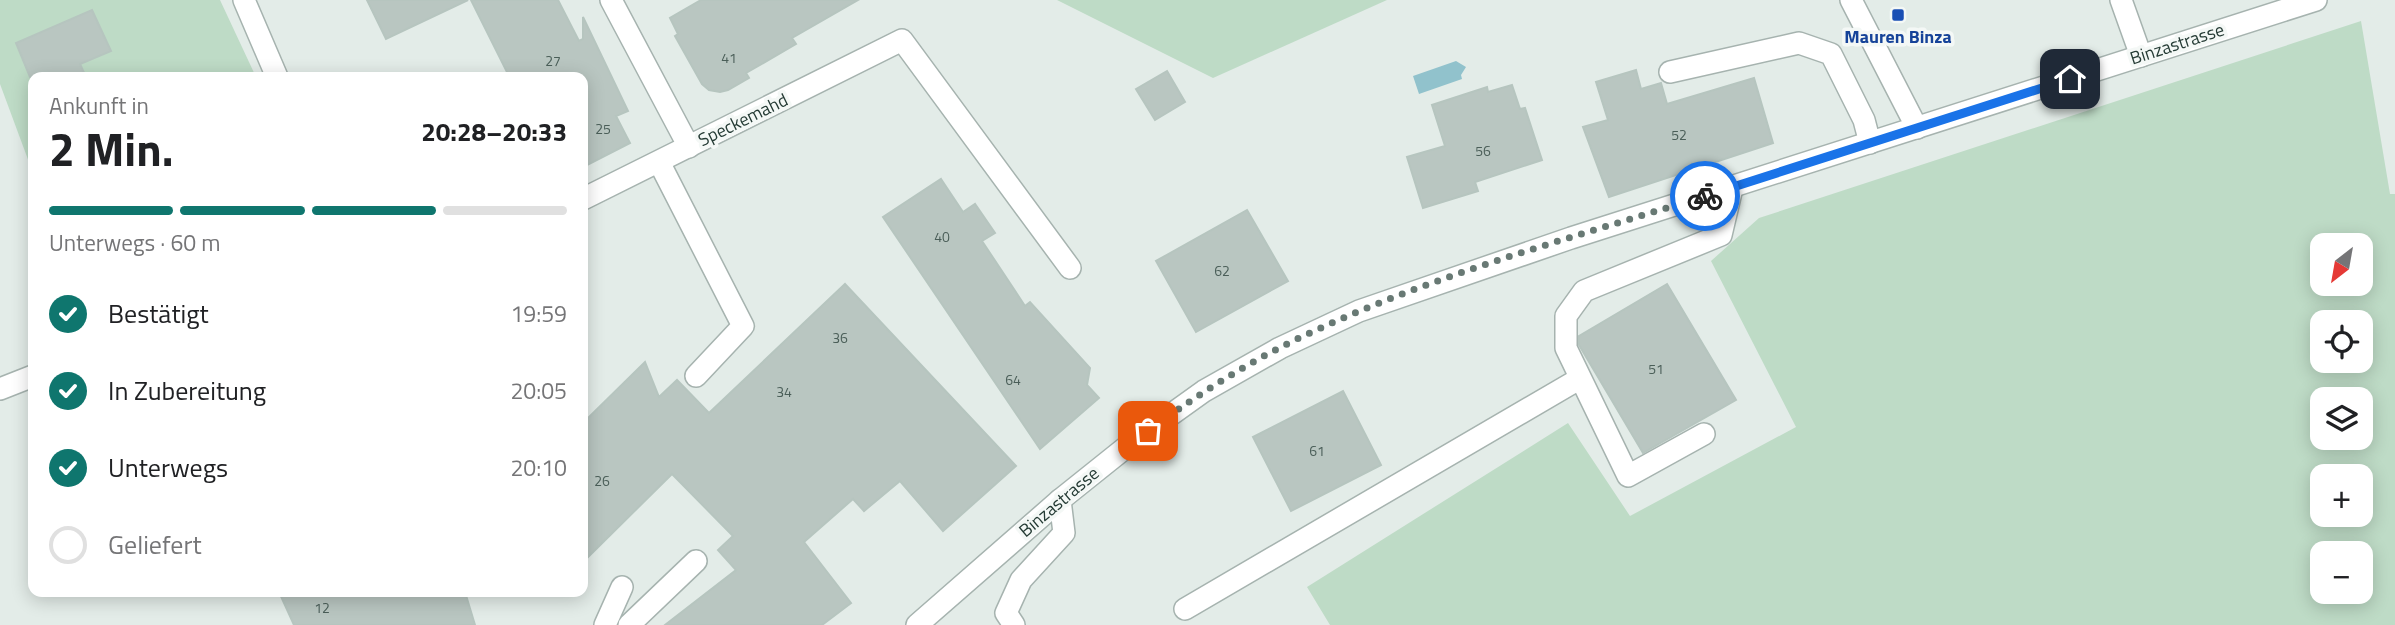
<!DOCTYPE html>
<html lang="de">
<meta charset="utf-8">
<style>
:root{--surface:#fff;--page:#f2f2f2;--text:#202124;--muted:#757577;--line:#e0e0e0;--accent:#0f766e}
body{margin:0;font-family:"Titillium Web",sans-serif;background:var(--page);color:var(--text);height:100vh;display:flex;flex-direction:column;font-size:26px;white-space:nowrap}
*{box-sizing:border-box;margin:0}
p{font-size:23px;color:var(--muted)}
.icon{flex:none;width:38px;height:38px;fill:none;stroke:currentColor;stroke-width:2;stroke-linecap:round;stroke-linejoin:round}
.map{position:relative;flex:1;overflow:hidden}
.side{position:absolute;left:28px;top:72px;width:560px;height:525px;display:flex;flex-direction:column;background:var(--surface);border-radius:14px;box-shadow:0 4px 18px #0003}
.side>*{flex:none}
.needle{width:46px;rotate:211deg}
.buttons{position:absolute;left:2310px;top:233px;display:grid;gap:14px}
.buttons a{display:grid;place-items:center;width:63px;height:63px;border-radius:14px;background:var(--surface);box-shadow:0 4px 18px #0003;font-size:35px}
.pin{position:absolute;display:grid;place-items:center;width:60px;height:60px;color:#fff;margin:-30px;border-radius:14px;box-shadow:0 4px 10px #0006}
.courier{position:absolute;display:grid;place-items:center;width:70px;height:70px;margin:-35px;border:5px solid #1a73e8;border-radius:50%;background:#fff;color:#222;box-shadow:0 2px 9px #0007}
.headline em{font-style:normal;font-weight:700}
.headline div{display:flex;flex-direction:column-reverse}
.headline{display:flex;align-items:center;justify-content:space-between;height:119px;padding:0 21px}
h1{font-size:46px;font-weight:700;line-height:52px}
.bar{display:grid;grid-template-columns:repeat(4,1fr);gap:10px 7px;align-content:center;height:84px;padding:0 21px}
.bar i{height:9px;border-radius:5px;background:var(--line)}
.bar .current{background:var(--accent)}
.bar p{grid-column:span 4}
ol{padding:0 21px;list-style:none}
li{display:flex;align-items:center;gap:21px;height:77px}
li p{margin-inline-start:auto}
li .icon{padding:7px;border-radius:50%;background:var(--accent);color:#fff;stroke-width:4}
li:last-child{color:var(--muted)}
li i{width:38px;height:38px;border:4px solid var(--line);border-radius:50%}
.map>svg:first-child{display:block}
.green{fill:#bedbc6;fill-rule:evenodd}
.water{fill:#91c2cc}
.building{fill:#b9c6c1;stroke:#b6c5bf;stroke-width:2}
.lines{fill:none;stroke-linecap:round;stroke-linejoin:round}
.minor-casing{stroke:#a6b3af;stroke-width:24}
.minor{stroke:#fff;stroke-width:21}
.done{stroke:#687974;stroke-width:7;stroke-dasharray:0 12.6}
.route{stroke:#1a73e8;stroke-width:9}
.transit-dot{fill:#1a4fb4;stroke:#f4f8f6;stroke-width:2.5}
.labels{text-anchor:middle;stroke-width:7;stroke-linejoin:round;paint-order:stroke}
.number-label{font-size:14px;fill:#4a5e58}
.transit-label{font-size:18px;font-weight:bold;fill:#164399;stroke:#f4f8f6}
.street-label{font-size:18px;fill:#253b35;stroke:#f4f8f6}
</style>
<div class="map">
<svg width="2395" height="625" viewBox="0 0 2395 625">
<rect width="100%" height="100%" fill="#e3ece8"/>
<g class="green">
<path d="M0 0H220L256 77H33V173L0 84Z"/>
<path d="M1057 0H1387L1213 78Z"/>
<path d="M2361 21 2390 194H2395V625H1330L1307 587 1568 423 1630 516 1796 427 1711 261 1759 218ZM2322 245H2361V284H2322ZM2322 322H2361V360H2322ZM2322 399H2361V438H2322ZM2322 476H2361V514H2322ZM2322 553H2361V592H2322Z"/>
</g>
<path class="water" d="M1456 61 1466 67 1461 75 1462 79 1419 94 1413 76Z"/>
<g class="building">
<path d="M367 0H468L386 39Z"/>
<path d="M471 0H558L579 41 583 39V17L628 111 616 116 630 143 583 167V77H507L509 76Z"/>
<path d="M701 0H858L792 38 796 44 746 73 749 78 728 90 720 92 709 90 702 84 675 36 678 34 670 18Z"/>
<path d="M92 10 111 51 80 64 86 77H30L16 43Z"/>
<path d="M1636 70 1641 89 1661 83 1667 104 1754 78 1773 143 1609 197 1583 127 1608 120 1596 82Z"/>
<path d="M1167 71 1185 102 1155 120 1136 89Z"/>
<path d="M1512 85 1520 109 1525 108 1542 160 1475 182 1478 191 1423 208 1407 157 1445 146 1432 105 1487 87 1488 92Z"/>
<path d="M941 179 963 212 975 204 995 233 982 241 1025 306 1030 302 1090 368 1087 385 1099 398 1040 449 883 217Z"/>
<path d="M1247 210 1288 281 1196 332 1156 261Z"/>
<path d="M845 284 1016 466 943 531 900 481 864 511 853 499 804 542 851 603 822 625H665L736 570 718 550 733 536 672 474 583 562V423L645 362 659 397 677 380 709 413Z"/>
<path d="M1667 284 1736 400 1643 453 1579 345V336Z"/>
<path d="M1343 391 1381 465 1291 511 1253 437Z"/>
<path d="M279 592H465L475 625H294Z"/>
</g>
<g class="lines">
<defs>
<g id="minor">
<path d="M244 0 277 77"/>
<path d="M611 0 689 147"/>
<path d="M1851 0 1917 128"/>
<path d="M2121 0 2141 56"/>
<path d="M1670 72 1799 43 1831 54 1864 120 1870 143"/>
<path d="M659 162 743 326 696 376"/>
<path d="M583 199 902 40 1070 268"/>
<path d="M0 389 33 376"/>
<path d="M1704 434 1628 476 1566 348V316L1584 291 1721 235 1732 188"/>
<path d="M1185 609 1579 379"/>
<path d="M605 625 622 587"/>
<path d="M629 625 696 561"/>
<path d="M917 625 1060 500 1130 444 1204 391 1280 348 1359 311 1571 238 2316 0"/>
<path d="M1014 625 1006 613 1021 580 1064 533 1060 500"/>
</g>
</defs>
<use href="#minor" class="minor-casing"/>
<use href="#minor" class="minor"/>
</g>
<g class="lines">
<path class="done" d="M1148 431C1190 400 1233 372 1279 348 1413 280 1562 241 1705 196"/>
<path class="route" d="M1705 196 2070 79"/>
</g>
<rect class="transit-dot" x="1891" y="8" width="14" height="14" rx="3.5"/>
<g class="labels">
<g class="number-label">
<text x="729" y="63">41</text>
<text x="553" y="66">27</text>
<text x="603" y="134">25</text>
<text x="1679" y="140">52</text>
<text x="1483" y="156">56</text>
<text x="942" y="242">40</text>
<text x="1222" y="276">62</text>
<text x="840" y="343">36</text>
<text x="1656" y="374">51</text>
<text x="1013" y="385">64</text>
<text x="784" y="397">34</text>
<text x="1317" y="456">61</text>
<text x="602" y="486">26</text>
<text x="322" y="613">12</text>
</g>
<g class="transit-label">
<text x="1898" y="43">Mauren Binza</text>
</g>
<g class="street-label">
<text transform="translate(2177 44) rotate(-18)" y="6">Binzastrasse</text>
<text transform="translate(743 120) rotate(-26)" y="6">Speckemahd</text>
<text transform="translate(1059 502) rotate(-40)" y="6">Binzastrasse</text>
</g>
</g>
</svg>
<div class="buttons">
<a><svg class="needle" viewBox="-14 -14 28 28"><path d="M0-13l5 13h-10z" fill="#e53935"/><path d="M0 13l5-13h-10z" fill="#757577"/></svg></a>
<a><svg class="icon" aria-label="locate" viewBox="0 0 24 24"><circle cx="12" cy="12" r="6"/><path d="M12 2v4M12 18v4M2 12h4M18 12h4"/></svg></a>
<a><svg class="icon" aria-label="layers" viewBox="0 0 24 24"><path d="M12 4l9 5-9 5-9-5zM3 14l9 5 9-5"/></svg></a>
<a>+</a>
<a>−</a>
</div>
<div class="pin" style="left:1148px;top:431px;background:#ea580c"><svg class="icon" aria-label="bag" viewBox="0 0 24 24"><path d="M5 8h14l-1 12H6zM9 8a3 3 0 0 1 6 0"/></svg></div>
<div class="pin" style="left:2070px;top:79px;background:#1f2937"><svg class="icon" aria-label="home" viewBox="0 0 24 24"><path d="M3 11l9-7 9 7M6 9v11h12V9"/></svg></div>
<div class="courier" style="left:1705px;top:196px"><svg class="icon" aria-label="bike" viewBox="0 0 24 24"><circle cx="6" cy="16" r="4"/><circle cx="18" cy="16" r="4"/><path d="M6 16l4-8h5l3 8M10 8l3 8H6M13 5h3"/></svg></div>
<section class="side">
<div class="headline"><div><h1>2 Min.</h1><p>Ankunft in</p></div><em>20:28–20:33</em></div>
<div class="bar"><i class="current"></i><i class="current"></i><i class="current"></i><i></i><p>Unterwegs · 60 m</p></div>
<ol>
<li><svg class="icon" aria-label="check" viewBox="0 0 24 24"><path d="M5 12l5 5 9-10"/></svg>Bestätigt<p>19:59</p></li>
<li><svg class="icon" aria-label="check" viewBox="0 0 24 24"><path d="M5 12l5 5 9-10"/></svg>In Zubereitung<p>20:05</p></li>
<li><svg class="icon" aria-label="check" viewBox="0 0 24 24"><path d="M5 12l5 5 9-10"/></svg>Unterwegs<p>20:10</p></li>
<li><i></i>Geliefert</li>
</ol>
</section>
</div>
